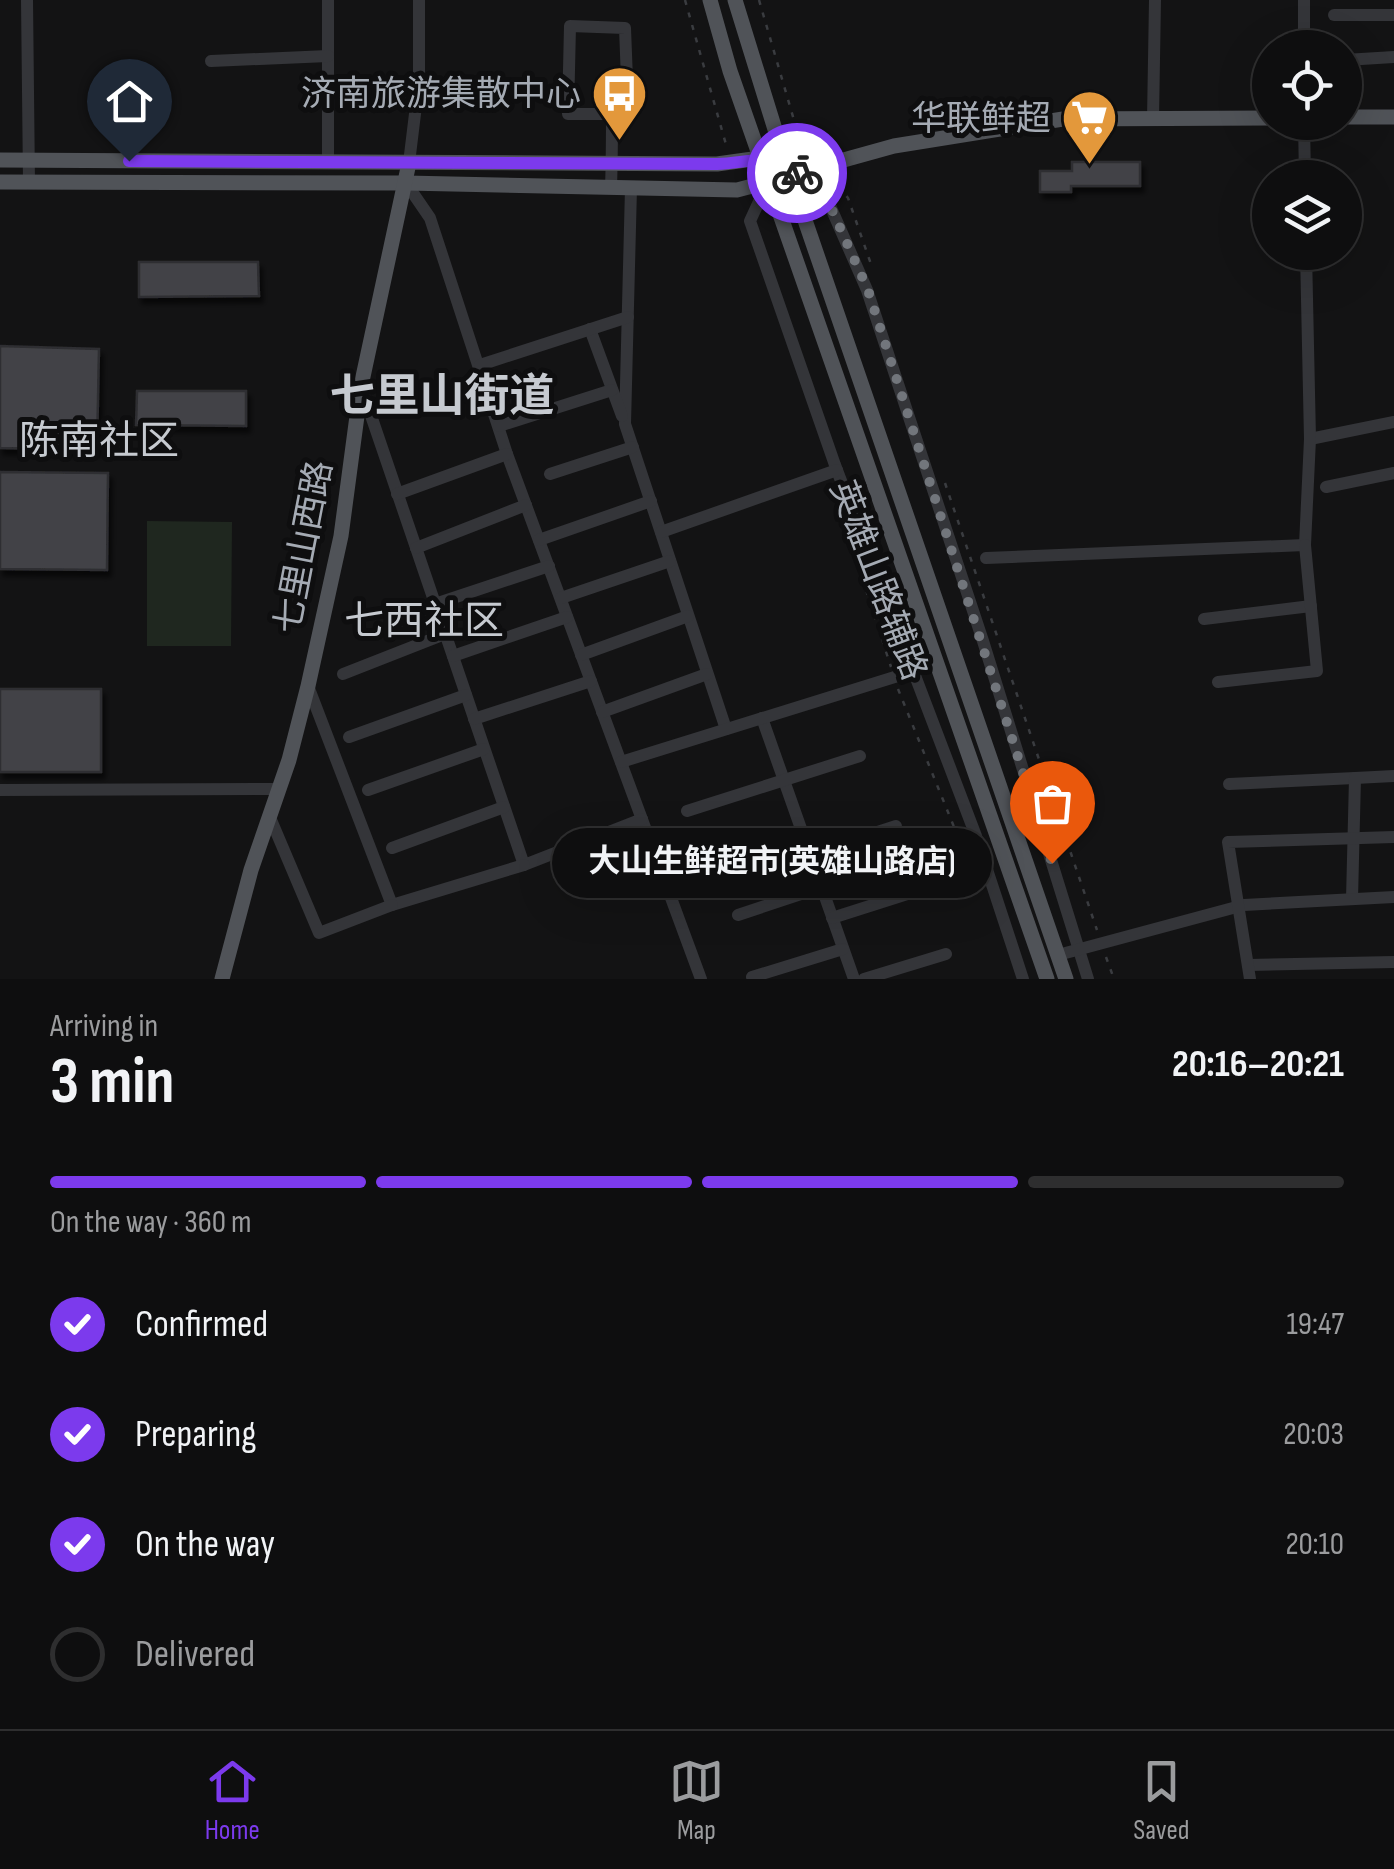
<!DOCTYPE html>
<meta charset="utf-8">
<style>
:root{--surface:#0e0e0f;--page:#1c1c1d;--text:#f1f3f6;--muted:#9b9c9e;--line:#2e2e2f;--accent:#7c3aed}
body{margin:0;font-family:"Sofia Sans Condensed","Noto Sans SC",sans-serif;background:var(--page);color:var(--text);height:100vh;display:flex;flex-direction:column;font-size:38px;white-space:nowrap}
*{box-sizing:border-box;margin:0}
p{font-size:32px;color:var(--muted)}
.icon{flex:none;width:55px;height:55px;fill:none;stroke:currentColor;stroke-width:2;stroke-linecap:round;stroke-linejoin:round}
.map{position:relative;height:979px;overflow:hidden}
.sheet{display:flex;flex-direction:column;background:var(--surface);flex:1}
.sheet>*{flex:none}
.buttons{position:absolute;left:1252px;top:30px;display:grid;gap:20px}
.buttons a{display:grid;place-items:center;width:110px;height:110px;border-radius:50%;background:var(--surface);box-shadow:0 10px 40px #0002,0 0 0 2px var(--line);font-size:50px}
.pin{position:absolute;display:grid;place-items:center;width:85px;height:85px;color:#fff;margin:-102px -42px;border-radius:50% 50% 50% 0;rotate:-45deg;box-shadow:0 0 10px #0007}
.pin .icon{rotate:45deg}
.courier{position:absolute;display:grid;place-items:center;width:100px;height:100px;margin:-50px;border:8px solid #7c3aed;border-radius:50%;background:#fff;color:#222;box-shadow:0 2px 12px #0007}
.bubble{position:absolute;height:70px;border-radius:35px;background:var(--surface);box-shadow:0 10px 40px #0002,0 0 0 2px var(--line);font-size:32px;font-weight:700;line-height:70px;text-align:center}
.summary em{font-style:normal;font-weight:700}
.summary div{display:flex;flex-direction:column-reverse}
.summary{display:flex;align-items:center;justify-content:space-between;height:170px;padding:0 50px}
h1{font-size:65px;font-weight:700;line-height:75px}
.bar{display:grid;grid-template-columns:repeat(4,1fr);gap:15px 10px;align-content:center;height:120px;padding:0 50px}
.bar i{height:12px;border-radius:8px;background:var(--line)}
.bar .selected{background:var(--accent)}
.bar p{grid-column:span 4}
ol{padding:0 50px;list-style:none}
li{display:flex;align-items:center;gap:30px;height:110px}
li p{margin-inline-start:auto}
li .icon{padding:10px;border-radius:50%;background:var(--accent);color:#fff;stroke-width:4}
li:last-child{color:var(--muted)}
li i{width:55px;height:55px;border:5px solid var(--line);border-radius:50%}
.menu{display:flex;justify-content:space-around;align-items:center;height:140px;border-top:2px solid var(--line);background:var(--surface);font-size:28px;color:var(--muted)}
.menu a{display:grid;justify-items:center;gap:5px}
.menu .selected{color:var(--accent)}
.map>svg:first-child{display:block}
.green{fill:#1f271f}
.building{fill:#424347;stroke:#2d2d30;stroke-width:2.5;filter:url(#shadow)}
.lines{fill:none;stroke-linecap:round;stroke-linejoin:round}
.path{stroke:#3a3c40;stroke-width:2.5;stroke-dasharray:5 8;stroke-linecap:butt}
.minor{stroke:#343539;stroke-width:12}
.major{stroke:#505358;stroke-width:15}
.done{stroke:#72767c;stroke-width:10;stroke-dasharray:0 18}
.route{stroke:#7c3aed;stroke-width:12}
.labels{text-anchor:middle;stroke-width:10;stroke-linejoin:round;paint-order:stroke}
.poi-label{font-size:35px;fill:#a5abb4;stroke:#0e0e0f;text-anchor:end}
.street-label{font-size:35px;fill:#a5abb4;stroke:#0e0e0f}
.quarter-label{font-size:40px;fill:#c6cad0;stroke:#0e0e0f}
.district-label{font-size:45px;font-weight:bold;fill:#c6cad0;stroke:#0e0e0f}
</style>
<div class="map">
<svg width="1394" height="979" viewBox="0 0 1394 979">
<defs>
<filter id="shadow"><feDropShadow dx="3.5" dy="6" stdDeviation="2.5" flood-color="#0009"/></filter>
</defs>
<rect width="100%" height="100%" fill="#131314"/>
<path class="green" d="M147 521 232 522 231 646H147Z"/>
<g class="building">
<path d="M1072 162H1140V186H1071V192H1040V171H1072Z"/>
<path d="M139 262H258L259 296 139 297Z"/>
<path d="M0 346 99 349 97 450 0 448Z"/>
<path d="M137 391H246V426L136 425Z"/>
<path d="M0 472 108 473 107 570 0 569Z"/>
<rect x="0" y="689" width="101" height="83"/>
</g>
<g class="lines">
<g class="path">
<path d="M685 0 727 148"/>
<path d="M759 0 796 127 810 150"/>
<path d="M830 176 848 198 872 267"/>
<path d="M945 483 1097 930"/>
<path d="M858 565 891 667"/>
<path d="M898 689 976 881"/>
<path d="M1106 957 1114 979"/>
</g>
<g class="minor">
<path d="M27 0 29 182"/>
<path d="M328 0V162"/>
<path d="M1304 0V48"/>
<path d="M1334 15H1394"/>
<path d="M1345 60 1394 57"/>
<path d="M211 61 328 56"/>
<path d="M1153 119 1155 0"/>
<path d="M1304 122 1305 178"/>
<path d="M409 163 419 81V0"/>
<path d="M786 165 824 192 867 290 983 641 1088 979"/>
<path d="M768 182 750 221 835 465 976 836 1023 979"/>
<path d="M406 183 430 218 507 454 701 979"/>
<path d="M611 187C612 160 612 133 612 107L628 106 625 28 570 26 568 114H612"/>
<path d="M631 188 625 424 726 729"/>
<path d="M590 329 622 416"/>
<path d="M480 365 628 317"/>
<path d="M362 389 524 865 642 819"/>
<path d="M499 426 612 390"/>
<path d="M1310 439 1394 422"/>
<path d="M550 474 633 447"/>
<path d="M1326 487 1394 473"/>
<path d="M397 494 507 454"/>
<path d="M661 532 837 470"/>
<path d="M539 540 651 501"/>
<path d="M416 548 526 505"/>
<path d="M986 558 1305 545 1310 439 1306 252"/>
<path d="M561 598 670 561"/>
<path d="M435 604 549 566"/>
<path d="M1204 619 1311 606"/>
<path d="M581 655 688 616"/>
<path d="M453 656 567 617"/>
<path d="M343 674 445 634"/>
<path d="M1218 682 1317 671 1305 545"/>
<path d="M308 686 392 905 524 865"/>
<path d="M602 712 707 674"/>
<path d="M762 718 854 979"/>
<path d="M474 719 591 681"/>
<path d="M349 737 466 695"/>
<path d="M621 762 914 671"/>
<path d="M1229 784 1355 778"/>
<path d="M0 790 278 789"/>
<path d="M368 790 484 749"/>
<path d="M687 811 860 756"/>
<path d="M269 815 319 933 392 905"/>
<path d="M392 848 504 807"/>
<path d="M810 854 896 826"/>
<path d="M708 865 803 836"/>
<path d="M1352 899 1355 778 1394 776"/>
<path d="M738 915 822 887"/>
<path d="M832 918 923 889"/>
<path d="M1058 955 1244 905 1394 897"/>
<path d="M1248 965 1394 962"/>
<path d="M752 977 843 949"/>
<path d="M864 979 946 954"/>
<path d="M1250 979 1228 842 1394 837"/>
</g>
<g class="major">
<path d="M710 0 730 71 1047 979"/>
<path d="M735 0 786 165 1066 979"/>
<path d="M1345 117H1394"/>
<path d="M0 160 717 164 760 158 786 165 822 166 894 146 1063 119 1270 118"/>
<path d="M0 182 406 183 737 190 768 182 773 178"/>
<path d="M222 979 251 870 289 760 308 686 341 536 361 386 409 163"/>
</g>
</g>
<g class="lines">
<path class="done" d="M797 173 824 192 868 290 1052 863"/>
<path class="route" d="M129 161 717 164C750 163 766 152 797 173"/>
</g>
<defs>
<symbol id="bus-pin" viewBox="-11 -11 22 30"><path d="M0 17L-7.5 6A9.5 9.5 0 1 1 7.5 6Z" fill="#e3983b" stroke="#0e0e0f"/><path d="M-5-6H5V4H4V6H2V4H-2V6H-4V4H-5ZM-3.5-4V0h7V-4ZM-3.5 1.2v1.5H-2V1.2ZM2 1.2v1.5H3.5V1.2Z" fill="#fff"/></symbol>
<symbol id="supermarket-pin" viewBox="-11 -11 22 30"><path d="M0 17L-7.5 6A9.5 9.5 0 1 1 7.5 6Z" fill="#e3983b" stroke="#0e0e0f"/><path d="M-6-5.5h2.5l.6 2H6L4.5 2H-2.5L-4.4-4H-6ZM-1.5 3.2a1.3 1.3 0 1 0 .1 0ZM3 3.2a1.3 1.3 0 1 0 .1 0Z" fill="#fff"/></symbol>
</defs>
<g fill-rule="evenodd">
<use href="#bus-pin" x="588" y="62" width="63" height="86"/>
<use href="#supermarket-pin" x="1058" y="86" width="63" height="86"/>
</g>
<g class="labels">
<g class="poi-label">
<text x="581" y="105">济南旅游集散中心</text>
<text x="1051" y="130">华联鲜超</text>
</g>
<g class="street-label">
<text transform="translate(303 547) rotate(-79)" y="12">七里山西路</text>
<text transform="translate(879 580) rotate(69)" y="12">英雄山路辅路</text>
</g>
<g class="quarter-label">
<text x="99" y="454">陈南社区</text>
<text x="424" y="634">七西社区</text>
</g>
<g class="district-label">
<text x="442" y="411">七里山街道</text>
</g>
</g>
</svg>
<div class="buttons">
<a><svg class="icon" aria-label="locate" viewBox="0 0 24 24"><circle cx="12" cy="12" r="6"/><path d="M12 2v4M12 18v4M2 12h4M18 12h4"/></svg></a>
<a><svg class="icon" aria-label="layers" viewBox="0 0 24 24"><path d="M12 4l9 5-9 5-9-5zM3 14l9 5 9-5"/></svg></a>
</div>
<div class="pin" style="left:1052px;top:863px;background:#ea580c"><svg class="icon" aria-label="bag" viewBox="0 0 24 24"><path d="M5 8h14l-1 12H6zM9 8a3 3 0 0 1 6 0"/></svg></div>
<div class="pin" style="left:129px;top:161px;background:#1f2937"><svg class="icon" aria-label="home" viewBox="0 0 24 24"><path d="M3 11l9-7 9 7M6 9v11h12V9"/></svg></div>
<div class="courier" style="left:797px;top:173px"><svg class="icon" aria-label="bike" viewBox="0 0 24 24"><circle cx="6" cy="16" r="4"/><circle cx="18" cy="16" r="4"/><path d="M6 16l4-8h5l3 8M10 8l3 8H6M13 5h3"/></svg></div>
<div class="bubble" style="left:552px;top:828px;width:440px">大山生鲜超市(英雄山路店)</div>
</div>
<section class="sheet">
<div class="summary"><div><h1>3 min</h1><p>Arriving in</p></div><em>20:16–20:21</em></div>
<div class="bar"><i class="selected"></i><i class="selected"></i><i class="selected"></i><i></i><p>On the way · 360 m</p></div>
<ol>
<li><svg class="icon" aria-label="check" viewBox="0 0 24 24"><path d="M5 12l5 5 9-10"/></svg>Confirmed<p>19:47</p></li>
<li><svg class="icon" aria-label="check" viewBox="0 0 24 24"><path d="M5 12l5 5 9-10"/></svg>Preparing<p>20:03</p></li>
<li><svg class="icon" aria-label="check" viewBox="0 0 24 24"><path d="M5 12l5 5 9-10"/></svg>On the way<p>20:10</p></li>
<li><i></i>Delivered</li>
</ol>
</section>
<nav class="menu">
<a class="selected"><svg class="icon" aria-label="home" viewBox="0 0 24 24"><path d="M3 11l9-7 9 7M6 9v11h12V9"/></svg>Home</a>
<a><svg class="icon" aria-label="map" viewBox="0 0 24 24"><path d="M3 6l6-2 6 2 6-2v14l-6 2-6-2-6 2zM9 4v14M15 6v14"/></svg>Map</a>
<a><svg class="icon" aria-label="saved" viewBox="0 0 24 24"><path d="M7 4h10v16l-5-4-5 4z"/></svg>Saved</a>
</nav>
